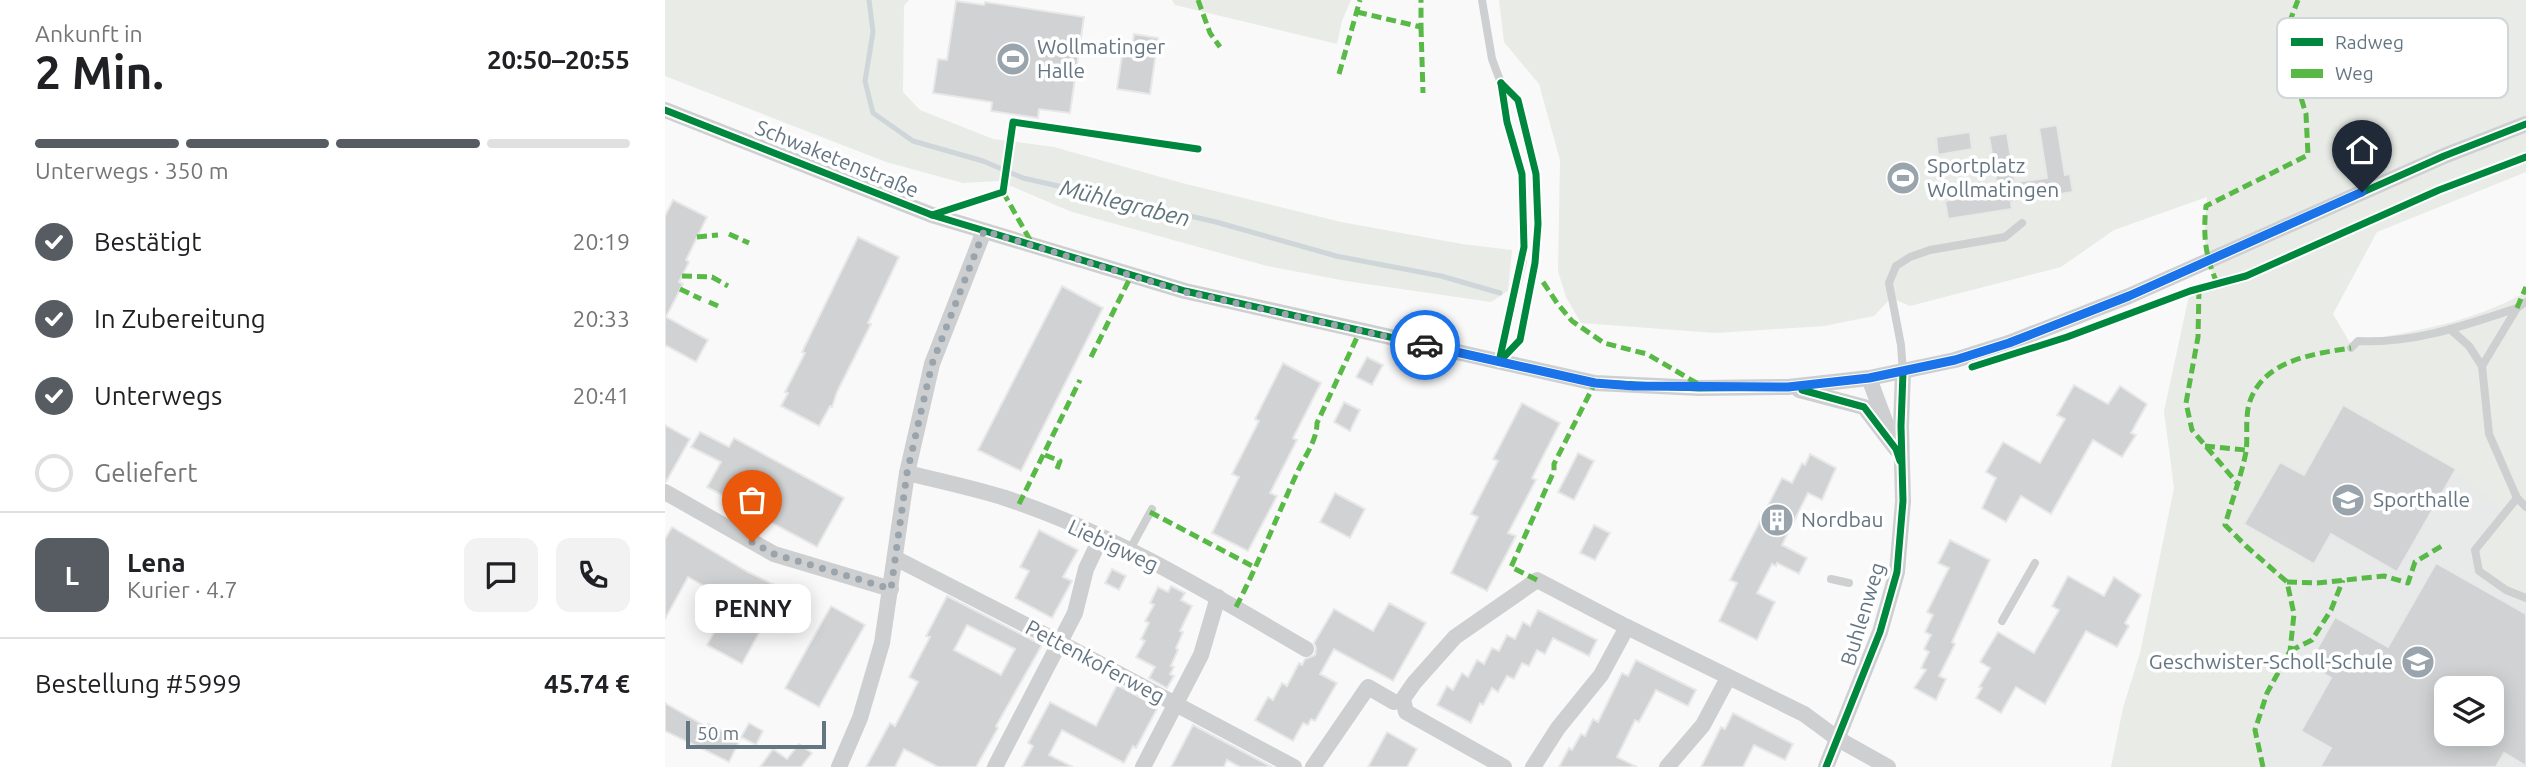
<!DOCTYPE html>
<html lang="de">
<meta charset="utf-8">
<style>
:root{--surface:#fff;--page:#f2f2f2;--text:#202124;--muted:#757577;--line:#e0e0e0;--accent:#565c61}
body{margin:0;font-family:Ubuntu,sans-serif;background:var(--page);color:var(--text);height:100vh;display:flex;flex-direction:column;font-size:26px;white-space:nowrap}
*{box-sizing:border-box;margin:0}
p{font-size:23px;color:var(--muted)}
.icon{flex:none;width:38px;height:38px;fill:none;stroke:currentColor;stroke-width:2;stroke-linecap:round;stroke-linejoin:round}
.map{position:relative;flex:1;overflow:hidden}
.sheet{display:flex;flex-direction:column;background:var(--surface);width:665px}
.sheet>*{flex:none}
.buttons{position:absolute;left:1769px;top:676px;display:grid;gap:14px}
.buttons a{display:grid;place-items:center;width:70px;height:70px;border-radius:14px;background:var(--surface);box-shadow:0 4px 18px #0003;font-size:35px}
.scale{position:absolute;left:21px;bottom:18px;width:140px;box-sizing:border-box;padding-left:7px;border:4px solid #657683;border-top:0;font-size:19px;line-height:24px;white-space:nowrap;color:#657683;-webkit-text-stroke:5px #fff;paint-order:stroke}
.pin{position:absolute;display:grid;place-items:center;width:60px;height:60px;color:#fff;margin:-72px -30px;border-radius:50% 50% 50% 0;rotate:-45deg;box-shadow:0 0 7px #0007}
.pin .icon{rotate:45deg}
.courier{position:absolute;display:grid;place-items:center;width:70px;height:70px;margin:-35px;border:5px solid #1a73e8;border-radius:50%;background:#fff;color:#222;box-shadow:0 2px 9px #0007}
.bubble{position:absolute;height:49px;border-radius:14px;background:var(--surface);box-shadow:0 4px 18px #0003;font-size:23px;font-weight:600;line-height:49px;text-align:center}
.head em{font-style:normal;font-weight:600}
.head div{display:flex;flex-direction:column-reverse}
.head{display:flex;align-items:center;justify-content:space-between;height:119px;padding:0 35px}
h1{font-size:46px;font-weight:600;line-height:52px}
.bar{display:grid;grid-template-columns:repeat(4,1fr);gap:10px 7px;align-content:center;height:84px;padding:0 35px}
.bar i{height:9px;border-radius:5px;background:var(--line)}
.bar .selected{background:var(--accent)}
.bar p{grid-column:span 4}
.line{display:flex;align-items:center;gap:18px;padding:0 35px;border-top:2px solid var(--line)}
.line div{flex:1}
.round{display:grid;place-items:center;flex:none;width:74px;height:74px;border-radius:14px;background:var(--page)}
ol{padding:0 35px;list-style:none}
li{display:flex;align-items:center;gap:21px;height:77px}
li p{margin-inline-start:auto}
li .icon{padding:7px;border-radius:50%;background:var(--accent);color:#fff;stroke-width:4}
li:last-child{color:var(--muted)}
li i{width:38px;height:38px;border:4px solid var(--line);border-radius:50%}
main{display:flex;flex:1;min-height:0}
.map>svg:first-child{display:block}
.built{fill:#e8e9e9;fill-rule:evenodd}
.green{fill:#e8ebe6}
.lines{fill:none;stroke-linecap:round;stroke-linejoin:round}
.stream{stroke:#ced6d9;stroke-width:5}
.building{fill:#d0d2d3;stroke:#e8e8e8;stroke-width:2;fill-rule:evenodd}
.service{stroke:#cecfd0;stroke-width:8}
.minor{stroke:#cecfd0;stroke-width:16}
.quiet{stroke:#58b947;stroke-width:5;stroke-dasharray:10 5;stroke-linecap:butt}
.cycleway-casing{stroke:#fff;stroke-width:11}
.cycleway{stroke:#00873e;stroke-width:7}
.done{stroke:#99a4ac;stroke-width:7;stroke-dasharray:0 12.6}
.route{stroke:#1a73e8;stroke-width:9}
.labels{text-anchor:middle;stroke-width:7;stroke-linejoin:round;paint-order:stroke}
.poi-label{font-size:21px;fill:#657683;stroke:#fff;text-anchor:start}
.street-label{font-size:21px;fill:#657683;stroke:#fff}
.water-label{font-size:23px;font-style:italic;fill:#60757c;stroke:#fff}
.key{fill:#fff;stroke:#d1d6da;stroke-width:2}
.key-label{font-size:19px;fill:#657683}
</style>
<main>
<section class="sheet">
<div class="head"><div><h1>2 Min.</h1><p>Ankunft in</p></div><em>20:50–20:55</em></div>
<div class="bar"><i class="selected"></i><i class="selected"></i><i class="selected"></i><i></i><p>Unterwegs · 350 m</p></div>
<ol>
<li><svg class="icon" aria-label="check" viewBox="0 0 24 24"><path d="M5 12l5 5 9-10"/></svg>Bestätigt<p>20:19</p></li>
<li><svg class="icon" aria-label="check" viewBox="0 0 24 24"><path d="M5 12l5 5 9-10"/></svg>In Zubereitung<p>20:33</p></li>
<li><svg class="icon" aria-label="check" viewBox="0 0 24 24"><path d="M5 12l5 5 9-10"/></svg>Unterwegs<p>20:41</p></li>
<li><i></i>Geliefert</li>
</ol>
<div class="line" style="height:126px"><b class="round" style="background:var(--accent);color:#fff">L</b><div><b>Lena</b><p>Kurier · 4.7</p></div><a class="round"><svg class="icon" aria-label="chat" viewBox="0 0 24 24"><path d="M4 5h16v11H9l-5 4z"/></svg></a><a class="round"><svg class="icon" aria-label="phone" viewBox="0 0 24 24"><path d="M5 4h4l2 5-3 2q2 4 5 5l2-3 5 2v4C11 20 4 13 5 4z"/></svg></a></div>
<div class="line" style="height:91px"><div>Bestellung #5999</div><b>45.74 €</b></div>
</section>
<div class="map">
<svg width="1861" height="767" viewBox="0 0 1861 767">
<rect width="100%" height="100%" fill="#f9f9f9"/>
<path class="built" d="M1678 405 1791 469 1840 512 1861 596V767H1598L1590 730 1603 690 1625 651 1579 524 1615 462ZM1782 688H1827V733H1782Z"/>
<g class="green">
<path d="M0 0H244L239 6 238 92 255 110 328 139 389 147 517 183 676 222 797 244 847 250 843 291 826 302 681 281 602 266 407 212 334 181 298 183 221 162 0 76Z"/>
<path d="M507 0H686L677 21 672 44 510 5Z"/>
<path d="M834 0H1861V172L1712 232 1668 314 1685 343C1749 331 1804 324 1861 292V596L1841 590 1814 571 1810 550 1839 512 1791 469 1678 406 1639 475 1615 462 1580 524 1649 564 1625 651 1603 690 1590 730 1598 767H1446L1458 708 1475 653 1509 488 1499 411 1525 291 1551 283C1537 249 1539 233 1542 197L1449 230 1396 267 1245 306 1226 298 1209 316 1159 326 1051 333 916 323 901 297 893 271 895 160 874 84 839 42Z"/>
</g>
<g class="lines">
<path class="stream" d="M204 0 208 32 200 81 208 113 248 141 318 161 358 178 551 222 671 256 776 276 835 293"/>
</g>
<g class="building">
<path d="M291 1 319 5 320 2 419 17 405 113 374 109 373 118 326 111 327 102 268 93 273 59 282 60Z"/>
<path d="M469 34 493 38 485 94 452 89 457 55 466 56Z"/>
<path d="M1392 125 1400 175 1405 174 1408 192 1346 202 1347 209 1283 219 1280 201 1333 193 1324 136 1342 133 1350 182 1382 178 1374 128Z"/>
<path d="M1305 132 1307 149 1273 155 1271 137Z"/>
<path d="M8 200 42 217 21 260 24 262 14 282 18 284 1 317 43 340 31 362 0 345V216Z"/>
<path d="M193 237 234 257 203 323 206 324 172 392 167 407 165 406 154 426 116 406 123 393 120 392 140 353 137 352Z"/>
<path d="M397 286 438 308 356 471 313 450Z"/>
<path d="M702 357 718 365 707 385 691 377Z"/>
<path d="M618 363 656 383 628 438 632 440 605 493 612 496 583 551 547 533 574 477 567 474 594 421 590 419Z"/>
<path d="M1409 385 1443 404 1455 386 1482 404 1466 433 1471 435 1457 457 1428 440 1386 514 1356 496 1341 522 1317 508 1331 478 1321 472 1338 442 1375 463 1400 419 1392 415Z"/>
<path d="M679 402 695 410 685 431 669 422Z"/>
<path d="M857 403 895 423 867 478 871 480 843 533 851 536 822 591 786 573 813 517 806 514 833 461 828 459Z"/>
<path d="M1678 405 1791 469 1732 572 1666 534 1649 564 1579 524 1615 462 1639 475Z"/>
<path d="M0 425 25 439 1 482H0Z"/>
<path d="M35 432 64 447 69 438 179 498 152 547 102 520 98 527 84 520 88 512 42 487 56 462 26 447Z"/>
<path d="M913 453 929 461 909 500 893 492Z"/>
<path d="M1145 454 1171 468 1157 500 1143 493 1117 545 1142 558 1134 574 1112 563 1111 566 1107 564 1092 593 1110 602 1092 640 1054 621 1072 583 1065 580 1117 478 1127 483 1137 463 1140 465Z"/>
<path d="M670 493 700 509 685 538 655 522Z"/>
<path d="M929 525 945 533 930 560 915 553Z"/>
<path d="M7 527 83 572 118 589 77 664 42 645 66 601 23 577 0 619V539Z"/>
<path d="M374 530 413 550 398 577 407 581 387 618 350 598 364 571 355 567Z"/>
<path d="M1285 540 1325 560 1287 642 1290 644 1274 676 1281 679 1271 700 1249 688 1261 670 1256 668 1264 652 1259 649 1266 635 1260 632 1268 615 1262 612 1284 568 1273 563Z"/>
<path d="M1771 563 1861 614V766L1839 753 1831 767H1655L1666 748 1636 731 1666 678 1643 665 1670 617 1723 647ZM1782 688H1827V733H1782Z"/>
<path d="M447 569 461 576 454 590 440 583Z"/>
<path d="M1403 576 1439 596 1449 577 1476 595 1460 623 1464 626 1452 647 1421 631 1380 704 1351 687 1336 713 1311 698 1317 688 1314 687 1325 668 1315 662 1333 632 1369 653 1394 610 1387 606Z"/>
<path d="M506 586 520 593 516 600 527 606 515 631 518 632 511 648 513 650 506 666 509 667 505 674 509 676 502 688 484 678 490 667 471 657 480 641 476 639 484 623 480 621 489 605 485 603 493 587 503 592Z"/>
<path d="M282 596 377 645 331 726 333 728 311 767H273L239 749 230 767H201L225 723 230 726 253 682 244 677 265 637 261 636ZM302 625 350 649 336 675 289 650Z"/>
<path d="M724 603 761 623 728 681 669 649 655 674 672 683 650 721 646 719 643 725 638 723 628 741 590 720 603 697 608 700 617 683 622 686 634 663 637 665 640 659 650 655 651 648 649 643 669 609 708 631Z"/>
<path d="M166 606 200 625 154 707 120 688Z"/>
<path d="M873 610 932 640 924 656 888 638 880 654 872 650 864 666 857 663 849 679 842 676 833 692 827 688 818 705 815 703 806 723 772 705 782 686 788 690 797 673 803 677 812 660 819 664 827 648 834 651 842 635 850 639 858 622 865 626Z"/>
<path d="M971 660 1031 690 1023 706 991 690 974 722 970 720 952 757 972 767H894L904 748 907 750 916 734 920 736 928 719 933 722 957 673 963 676Z"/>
<path d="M452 685 493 707 471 748 468 746 459 763 397 730 384 755 408 767H357L368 746 363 743 385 702 431 726Z"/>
<path d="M0 703 42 727 43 724 75 740 64 762 0 731Z"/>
<path d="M1068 713 1128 744 1120 760 1089 745 1078 767H1036L1056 727 1060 729Z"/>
<path d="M84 723 98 731 91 745 76 737Z"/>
<path d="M528 725 607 767H575L562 760 559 767H506Z"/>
<path d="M722 732 752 749 742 767H703Z"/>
<path d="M134 744 147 753 136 767H95L108 749 122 759Z"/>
</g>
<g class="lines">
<g class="service">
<path d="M817 0 827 59 836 83 842 122 857 174 859 208 858 261 834 362"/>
<path d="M1852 308 1817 366 1824 434 1852 498 1861 507"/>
<path d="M1785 329 1804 346 1817 366"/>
<path d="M1686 348 1693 341C1748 344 1801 325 1852 308L1861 302"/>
<path d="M1238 372 1236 345 1224 283 1231 266 1245 257 1265 250 1340 237 1357 223"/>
<path d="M1852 498 1810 550 1814 571 1841 590 1861 598"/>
<path d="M464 551 487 509"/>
<path d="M1166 579 1184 583"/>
<path d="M1337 621 1370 563"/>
</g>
<g class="minor">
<path d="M0 110 267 215 520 291 930 383 1034 388 1123 387 1204 378 1290 360 1344 343 1464 296 1779 156 1861 124"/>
<path d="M1204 378 1224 432"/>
<path d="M1134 390 1199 407 1231 449"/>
<path d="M242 473C275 481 308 488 340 498 447 533 545 593 641 649"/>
<path d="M0 492 109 554 226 589"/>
<path d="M230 558 394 642 629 767"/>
<path d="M174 767 195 718 217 643 242 473 267 364 319 231"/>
<path d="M330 767 410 613 421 569 436 537"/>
<path d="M478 767 536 655 553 597"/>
<path d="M648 767 703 687 729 702"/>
<path d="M839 767 741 712 738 699 749 683 790 637 872 580 962 627 1139 714 1173 739 1223 767"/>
<path d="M868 767 893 728 936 675 962 627"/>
<path d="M1002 767 1038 725 1063 678"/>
<path d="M1161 767 1215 632 1232 572 1238 501 1236 426 1238 372"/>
</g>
<g class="quiet">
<path d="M533 0 545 33 555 47"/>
<path d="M692 12 756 27V0"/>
<path d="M756 27 758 93"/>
<path d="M674 74 695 0"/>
<path d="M338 192 369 247"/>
<path d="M64 234 84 243"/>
<path d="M32 237 53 235"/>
<path d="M17 276 47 277 63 286"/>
<path d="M878 282 892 303 907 321 939 343 982 354 1035 385"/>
<path d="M1552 283C1540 256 1538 235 1541 206L1643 155 1641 114 1618 39 1633 0"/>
<path d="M15 289 36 299"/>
<path d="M1534 289 1533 337 1521 403 1527 430 1573 484"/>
<path d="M44 302 53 306"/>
<path d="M1852 308 1861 287"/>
<path d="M426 357 466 276"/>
<path d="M1540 446 1581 450"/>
<path d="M380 455 395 461 392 469"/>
<path d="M354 504 415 380"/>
<path d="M485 512 591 568"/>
<path d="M872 580 846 567 889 471V464L930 383"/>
<path d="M1622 582 1652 583 1719 576 1743 583 1750 562 1780 544"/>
<path d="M571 607C594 563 611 518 632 473 639 457 652 441 652 423L695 331"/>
<path d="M1625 651 1647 640 1666 610 1678 580"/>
<path d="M1598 767 1590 730 1602 693 1625 651 1629 614 1622 582 1581 546 1560 525C1567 500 1576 477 1581 452 1583 437 1580 419 1584 404 1597 360 1648 354 1686 348"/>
</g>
<defs>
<g id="cycleway">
<path d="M0 110 267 215 520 291 930 383 1034 388 1123 387 1204 378 1290 360 1344 343 1464 296 1779 156 1861 124"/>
<path d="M267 215 338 192 348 122 533 149"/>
<path d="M834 362 855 340 870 263 873 224 871 174 853 100 836 83"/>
<path d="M834 362 859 247 857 174 842 122 836 83"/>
<path d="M1307 367 1402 337 1525 291 1581 276 1774 190 1861 157"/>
<path d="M1137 390 1199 407 1231 449 1235 461"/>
<path d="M1161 767 1215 632 1232 572 1238 501 1236 426 1238 372"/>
</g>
</defs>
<use href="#cycleway" class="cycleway-casing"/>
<use href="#cycleway" class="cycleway"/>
</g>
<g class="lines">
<path class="done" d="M87 542 109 554 226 589 242 473 267 364 319 231 520 292 760 345"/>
<path class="route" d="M760 345 930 383 969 386 1123 387 1204 378 1290 360 1344 343 1464 296 1697 192"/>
</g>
<defs>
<symbol id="stadium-disc" viewBox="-11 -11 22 22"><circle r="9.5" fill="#99a4ac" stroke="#fff"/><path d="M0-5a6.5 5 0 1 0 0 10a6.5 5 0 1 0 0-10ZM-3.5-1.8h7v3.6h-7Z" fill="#fff"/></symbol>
<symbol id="school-disc" viewBox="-11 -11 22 22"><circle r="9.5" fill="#99a4ac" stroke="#fff"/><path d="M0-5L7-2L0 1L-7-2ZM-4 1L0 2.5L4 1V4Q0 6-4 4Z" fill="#fff"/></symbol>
<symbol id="building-disc" viewBox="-11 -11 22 22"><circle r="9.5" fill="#99a4ac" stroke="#fff"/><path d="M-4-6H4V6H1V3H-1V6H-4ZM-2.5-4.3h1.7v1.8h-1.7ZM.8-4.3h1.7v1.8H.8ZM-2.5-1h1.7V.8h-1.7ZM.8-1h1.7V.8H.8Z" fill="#fff"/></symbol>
</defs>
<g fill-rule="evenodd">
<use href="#stadium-disc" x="329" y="40" width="38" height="38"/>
<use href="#stadium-disc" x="1219" y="159" width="38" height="38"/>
<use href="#school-disc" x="1664" y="481" width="38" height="38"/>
<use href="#building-disc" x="1093" y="501" width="38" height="38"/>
<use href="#school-disc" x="1734" y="643" width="38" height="38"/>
</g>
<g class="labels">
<g class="poi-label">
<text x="372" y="54">Wollmatinger<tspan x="372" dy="24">Halle</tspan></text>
<text x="1262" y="173">Sportplatz<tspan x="1262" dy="24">Wollmatingen</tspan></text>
<text x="1708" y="507">Sporthalle</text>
<text x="1136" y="527">Nordbau</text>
<text x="1728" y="669" text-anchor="end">Geschwister-Scholl-Schule</text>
</g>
<g class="street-label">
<text transform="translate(172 159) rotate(22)" y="7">Schwaketenstraße</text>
<text transform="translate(448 546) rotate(25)" y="7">Liebigweg</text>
<text transform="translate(1198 614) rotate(-73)" y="7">Buhlenweg</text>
<text transform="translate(430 662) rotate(28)" y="7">Pettenkoferweg</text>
</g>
<g class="water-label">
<text transform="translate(460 203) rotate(14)" y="8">Mühlegraben</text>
</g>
</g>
<rect x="1612" y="18" width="231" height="80" rx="10" class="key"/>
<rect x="1626" y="38" width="32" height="8" fill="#00873e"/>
<rect x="1626" y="69" width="32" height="9" fill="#58b947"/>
<g class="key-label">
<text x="1670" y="49">Radweg</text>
<text x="1670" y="80">Weg</text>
</g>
</svg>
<div class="buttons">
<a><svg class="icon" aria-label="layers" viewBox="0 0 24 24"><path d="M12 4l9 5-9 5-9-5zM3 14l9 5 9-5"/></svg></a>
</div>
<div class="scale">50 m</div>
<div class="pin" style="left:87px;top:542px;background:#ea580c"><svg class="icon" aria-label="bag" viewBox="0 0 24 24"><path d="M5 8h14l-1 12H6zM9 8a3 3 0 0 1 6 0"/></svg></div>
<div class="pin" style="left:1697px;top:192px;background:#1f2937"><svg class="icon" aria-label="home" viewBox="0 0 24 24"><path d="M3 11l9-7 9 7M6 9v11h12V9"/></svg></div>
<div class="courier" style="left:760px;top:345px"><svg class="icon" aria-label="car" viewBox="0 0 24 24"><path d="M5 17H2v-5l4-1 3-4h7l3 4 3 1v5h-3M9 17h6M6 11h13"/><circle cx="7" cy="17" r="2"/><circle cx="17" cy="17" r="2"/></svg></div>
<div class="bubble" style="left:30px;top:584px;width:116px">PENNY</div>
</div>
</main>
